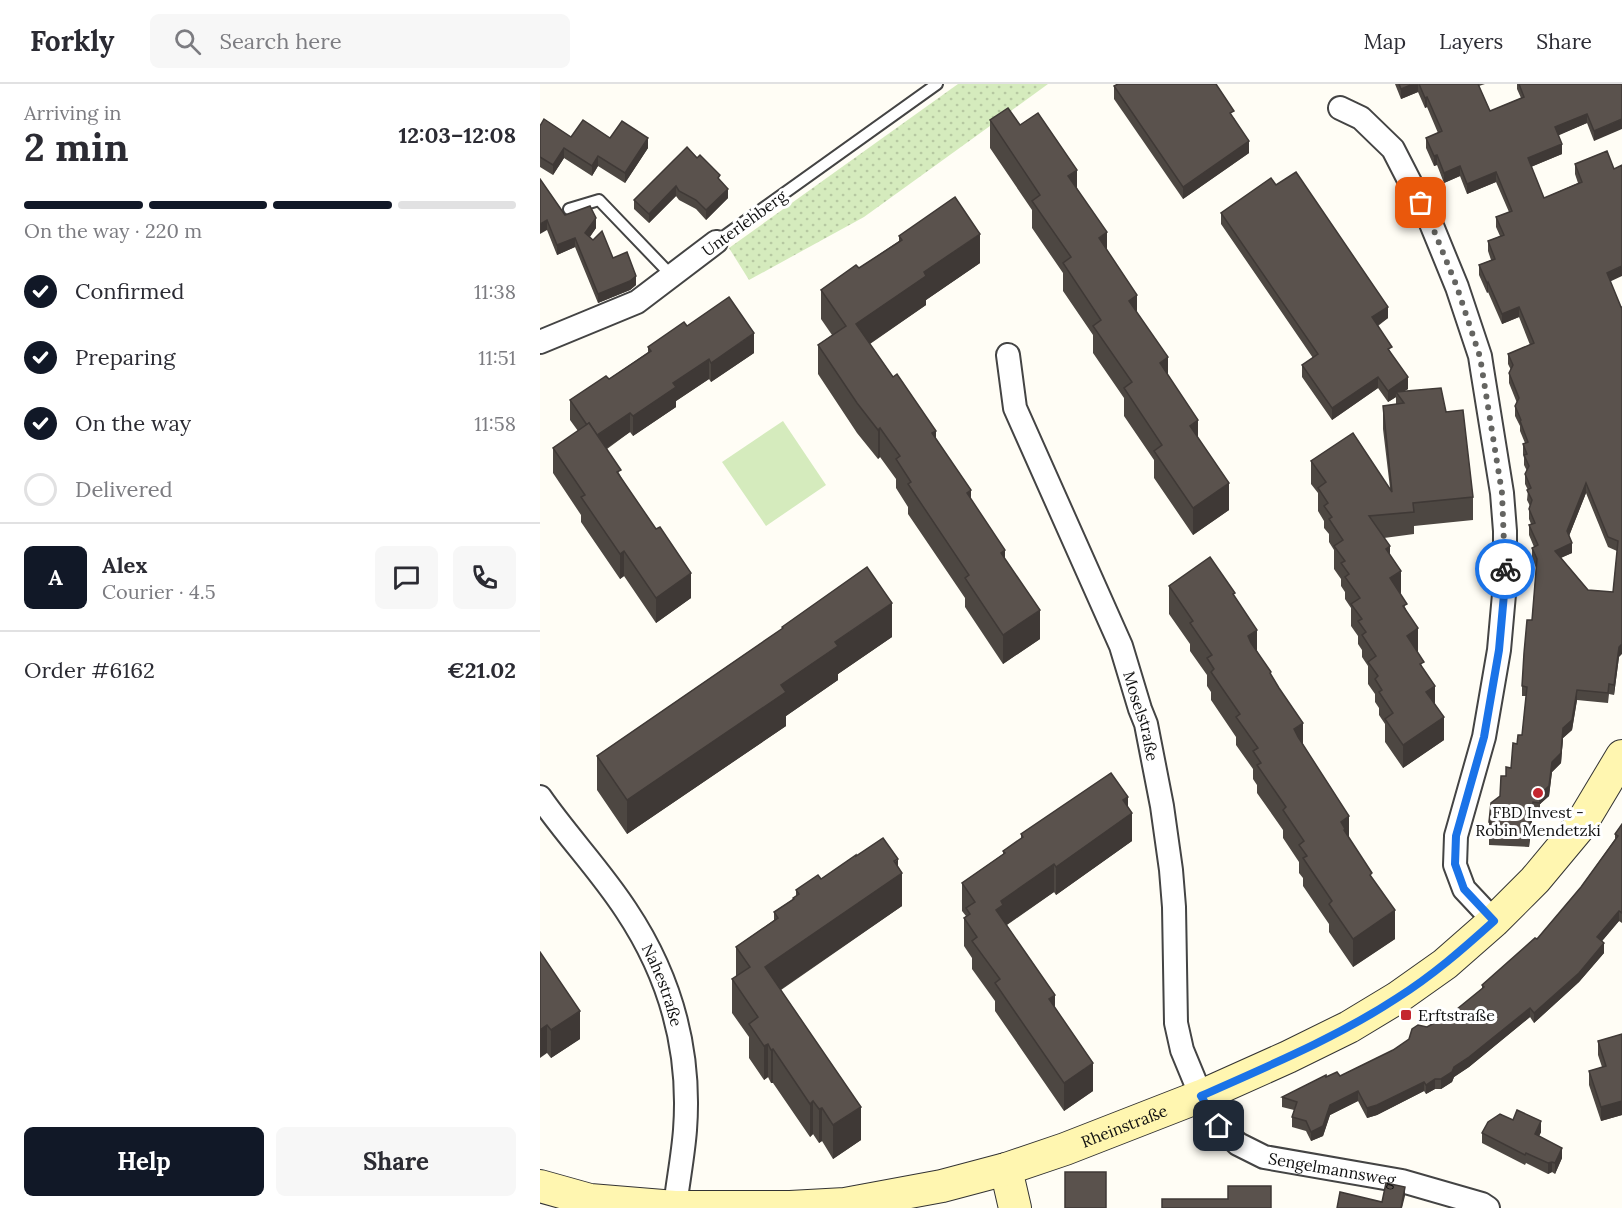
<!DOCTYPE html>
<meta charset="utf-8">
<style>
:root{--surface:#fff;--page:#f7f7f7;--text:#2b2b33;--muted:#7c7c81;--line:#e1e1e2;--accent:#111827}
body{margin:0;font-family:Lora,serif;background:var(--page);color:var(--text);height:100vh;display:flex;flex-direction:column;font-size:22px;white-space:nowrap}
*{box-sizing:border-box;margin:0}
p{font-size:20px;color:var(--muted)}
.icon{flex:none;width:33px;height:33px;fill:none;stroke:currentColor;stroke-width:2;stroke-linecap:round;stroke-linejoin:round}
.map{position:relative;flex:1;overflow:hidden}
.drawer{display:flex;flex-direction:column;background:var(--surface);width:540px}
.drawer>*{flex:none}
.pin{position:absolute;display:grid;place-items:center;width:51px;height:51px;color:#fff;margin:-26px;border-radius:12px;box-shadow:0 3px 9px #0006}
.courier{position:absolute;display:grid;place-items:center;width:60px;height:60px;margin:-30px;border:4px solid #1a73e8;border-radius:50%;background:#fff;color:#222;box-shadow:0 2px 8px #0007}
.head em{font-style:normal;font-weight:800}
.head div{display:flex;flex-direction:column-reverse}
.head{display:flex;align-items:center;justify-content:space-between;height:102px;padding:0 24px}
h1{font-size:39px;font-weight:800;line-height:45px}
.bar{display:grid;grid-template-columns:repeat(4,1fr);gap:9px 6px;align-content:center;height:72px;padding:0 24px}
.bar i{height:8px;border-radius:4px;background:var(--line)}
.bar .on{background:var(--accent)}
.bar p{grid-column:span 4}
.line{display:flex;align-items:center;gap:15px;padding:0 24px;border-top:2px solid var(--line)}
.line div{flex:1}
.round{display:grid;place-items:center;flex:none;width:63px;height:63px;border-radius:9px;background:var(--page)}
ol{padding:0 24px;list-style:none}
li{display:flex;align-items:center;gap:18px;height:66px}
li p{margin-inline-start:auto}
li .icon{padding:6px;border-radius:50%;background:var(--accent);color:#fff;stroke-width:4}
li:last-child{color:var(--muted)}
li i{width:33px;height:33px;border:3px solid var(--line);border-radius:50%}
.cta{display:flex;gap:12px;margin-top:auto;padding:12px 24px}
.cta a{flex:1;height:69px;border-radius:9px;background:var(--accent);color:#fff;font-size:24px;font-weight:800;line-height:69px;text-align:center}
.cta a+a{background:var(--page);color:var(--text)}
header{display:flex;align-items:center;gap:36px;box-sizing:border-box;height:84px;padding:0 30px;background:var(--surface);border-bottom:2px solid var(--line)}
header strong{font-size:28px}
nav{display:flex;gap:33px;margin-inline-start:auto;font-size:21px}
.search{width:420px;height:54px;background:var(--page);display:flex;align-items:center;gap:15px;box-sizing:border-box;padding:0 21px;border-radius:9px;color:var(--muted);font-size:22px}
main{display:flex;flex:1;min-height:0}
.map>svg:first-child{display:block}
.grass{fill:url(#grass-dots)}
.park{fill:#d5ebbd}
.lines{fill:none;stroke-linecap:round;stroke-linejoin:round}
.lane-casing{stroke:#444;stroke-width:14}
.street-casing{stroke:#444;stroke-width:26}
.secondary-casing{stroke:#333;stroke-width:34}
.lane{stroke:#fff;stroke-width:10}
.street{stroke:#fff;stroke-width:22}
.secondary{stroke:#fff6b0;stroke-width:32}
.wall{fill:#4d4742;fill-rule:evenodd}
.shaded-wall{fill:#3f3936}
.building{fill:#5a524d;stroke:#3f3936;stroke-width:1.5;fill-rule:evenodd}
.done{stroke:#646461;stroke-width:6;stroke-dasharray:0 10.8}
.route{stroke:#1a73e8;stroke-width:8}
.poi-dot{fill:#c4262e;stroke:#fff;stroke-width:2}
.labels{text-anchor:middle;stroke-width:6;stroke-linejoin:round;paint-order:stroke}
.street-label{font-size:16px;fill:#111;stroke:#fff}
.poi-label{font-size:16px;fill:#111;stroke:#fff}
</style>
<header>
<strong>Forkly</strong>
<div class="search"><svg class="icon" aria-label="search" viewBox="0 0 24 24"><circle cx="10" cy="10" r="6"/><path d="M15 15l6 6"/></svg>Search here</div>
<nav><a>Map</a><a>Layers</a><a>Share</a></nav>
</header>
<main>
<section class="drawer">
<div class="head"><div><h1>2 min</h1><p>Arriving in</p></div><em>12:03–12:08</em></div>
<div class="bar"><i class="on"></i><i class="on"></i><i class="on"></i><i></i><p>On the way · 220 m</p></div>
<ol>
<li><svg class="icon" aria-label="check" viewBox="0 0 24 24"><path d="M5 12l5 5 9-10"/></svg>Confirmed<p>11:38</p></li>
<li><svg class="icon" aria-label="check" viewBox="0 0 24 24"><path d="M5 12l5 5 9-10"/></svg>Preparing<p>11:51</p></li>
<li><svg class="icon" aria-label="check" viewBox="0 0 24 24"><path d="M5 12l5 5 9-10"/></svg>On the way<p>11:58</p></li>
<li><i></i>Delivered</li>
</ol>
<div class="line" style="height:108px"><b class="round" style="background:var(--accent);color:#fff">A</b><div><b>Alex</b><p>Courier · 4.5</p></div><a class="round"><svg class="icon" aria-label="chat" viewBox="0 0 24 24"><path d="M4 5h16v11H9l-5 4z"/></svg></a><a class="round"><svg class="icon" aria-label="phone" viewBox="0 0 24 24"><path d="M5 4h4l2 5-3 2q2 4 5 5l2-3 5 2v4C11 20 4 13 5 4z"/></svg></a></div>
<div class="line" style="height:78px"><div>Order #6162</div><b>€21.02</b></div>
<div class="cta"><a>Help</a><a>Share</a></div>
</section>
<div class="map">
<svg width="1082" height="1124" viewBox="0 0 1082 1124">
<defs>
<pattern id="grass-dots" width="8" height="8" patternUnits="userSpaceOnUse" patternTransform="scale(1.5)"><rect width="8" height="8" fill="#d5ebbd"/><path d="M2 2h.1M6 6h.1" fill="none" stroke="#b6c8a1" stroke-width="1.8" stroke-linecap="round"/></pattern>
</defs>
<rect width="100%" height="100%" fill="#fffdf5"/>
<path class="grass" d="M418 0H508L324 133 209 196 189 164Z"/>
<path class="park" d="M243 337 286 401 226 442 182 378Z"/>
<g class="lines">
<defs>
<g id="lane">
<path d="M29 125 59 116 131 191"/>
<path d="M176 158 397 0"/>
</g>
<g id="street">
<path d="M800 24 821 34 853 65 890 137 917 203 940 272 942 285 962 409 965 447V499L959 566 944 653 916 752 915 781 924 805 954 837"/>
<path d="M0 258 97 218 176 158"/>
<path id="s1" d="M468 271 475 324 581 562 600 625 606 640 622 722 631 786 634 823 636 939 642 966 661 1012 679 1042 698 1060 724 1073 862 1097 942 1120 948 1124"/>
<path id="s2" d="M0 713C27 752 60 786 86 826 130 892 151 966 145 1046 143 1072 138 1097 135 1123"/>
</g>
<g id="secondary">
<path d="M466 1085 475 1124"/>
<path id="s3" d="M0 1102 50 1116 135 1123H250L305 1120 402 1102 466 1085 525 1065 661 1012 748 973 809 943 857 914 905 880 954 837 995 796 1040 742 1082 672"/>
</g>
</defs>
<use href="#lane" class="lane-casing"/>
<use href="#street" class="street-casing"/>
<use href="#secondary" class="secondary-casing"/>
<use href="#lane" class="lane"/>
<use href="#street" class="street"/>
<use href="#secondary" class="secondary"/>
</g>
<g class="wall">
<path d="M855 0H945L939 2 950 27 981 14 977 5V0H1082L1054 57 1047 39 1018 51 1022 70 991 83 1004 114 1038 99 1035 90V80L1067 67 1070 197 1081 223 1079 573 1074 611 1069 610 1068 619 1037 616 1032 646 1023 654 1021 679 1012 688 1009 712 1000 720V729L993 728 989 763 949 761V738L960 712 966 692 971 684 977 660 982 651 986 612H982V602L992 536 996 484 992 474V464L994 463 989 451V441L991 440 989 435V425L990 422 987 416 988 406 985 400V390L987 387 984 381V374L983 370V360L985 359 980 347V342L975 332V322L977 319 969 299V289L971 286 968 280V270L990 261 979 233 962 240 948 208 947 209 939 191V181L951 176 948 167V157L960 152 956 143V133L969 128 956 98 927 110 920 92 904 99 897 81 894 82 886 64V54L898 49 887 23 885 24 878 8 861 15ZM1046 409 1068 463 1077 467 1073 508 1048 506 1021 474 1032 469 1029 452Z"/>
<path d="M574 2 694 34 709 69 643 115 574 15Z"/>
<path d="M450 36 480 41 537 104 567 167 658 355 689 426 653 451 614 394V376L584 332V314L553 269V251L523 207V189L492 144V126L450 64Z"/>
<path d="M0 42 31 53 70 54 108 64 85 99 58 82 52 92 24 74 13 91 0 83Z"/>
<path d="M147 63 180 97 188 114 166 136 156 125 139 116 136 112 109 139 94 125V116Z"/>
<path d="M0 95 25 131 56 144 50 153 73 174 96 201 90 206 58 219 35 163 17 171 7 146Z"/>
<path d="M736 101 848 234 838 242 868 305 864 307 906 328 933 413V436L874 442V450L844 454 861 509 860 510 867 528 878 567 877 568 895 620 904 656 863 684 845 658V640L839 631V624L835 618V610L828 600V582L822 573V566L818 560V552L811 542V524L805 515V508L801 502V495L794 485V466L789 458V450L784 444V437L778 427V409L771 400V377L850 404 843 345V322L856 320V313L848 318 838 304 792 336 762 293V281L773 274 681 140V129Z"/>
<path d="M359 152 440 179 386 216V221L330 260 396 355 465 475 500 555 463 580 425 523V514L368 430V423L356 404V395L340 373 338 375 317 349 278 290V261L292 251 281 235V206L319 184 359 157Z"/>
<path d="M147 242 214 269 171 298 169 295 136 317V323L93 352 90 348 67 365 81 393 151 514 116 539 84 492 80 495 41 438V431L13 389V364L38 347 30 336V316L69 295 108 268V263Z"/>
<path d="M629 502 695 513 717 567 731 591 763 660 809 754 832 795 855 855 813 883 789 848V840L763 802V794L759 789V778L743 754V746L717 709V701L713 695V685L696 661V653L671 616V608L667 602V591L650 567V560L629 530Z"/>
<path d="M242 543 352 553 298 590V596L246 632V642L87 750 57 706V672L242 545Z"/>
<path d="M588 723 592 757 516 811 514 808 467 841 515 924 553 1007 524 1027 455 927V917L432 885V874L424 862V834L426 832 422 827V799L463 770V767L481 755V750Z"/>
<path d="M1082 740V839L1079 837 1062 857 1064 869 1039 898 994 939 990 933 929 983 914 993 912 998 901 1005H895L886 1010 884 1007 837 1031 827 1034 818 1017 790 1031 783 1052 771 1057 766 1047 752 1043V1033L754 1026 742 1023V1013L786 993 800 992 853 966 917 925 942 905V901L997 855 1041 803 1075 755V750Z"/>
<path d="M316 772 358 782 362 822 241 906 321 1056 293 1075 282 1057 279 1059 273 1050 270 1053 233 999H231L228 993 224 996 209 974V953L192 929V895L196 893V863L234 836V828L253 815V814L256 812V806L281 795Z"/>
<path d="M0 868 40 955 11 974 7 969Z"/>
<path d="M1082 950V1032V1031L1061 1037 1049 1001V987L1062 983 1058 971V957Z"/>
<path d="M973 1036 1001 1048 999 1052 1022 1074 1015 1090 1012 1088 1008 1090 986 1079 985 1081 942 1059V1049Z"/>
</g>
<g class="shaded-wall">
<path d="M873 0H878V8L861 15V5Z"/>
<path d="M887 13V23L885 24V14Z"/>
<path d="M1047 30V39L1015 53V43Z"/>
<path d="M1082 35V45L1054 57V47Z"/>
<path d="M108 54V64L85 99V89Z"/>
<path d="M709 57V69L643 115V103Z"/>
<path d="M1022 60V70L988 84V74Z"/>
<path d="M24 64V74L13 91V81Z"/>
<path d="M897 71V81L894 82V72Z"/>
<path d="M58 72V82L52 92V82Z"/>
<path d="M920 82V92L904 99V89Z"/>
<path d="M537 86V113L528 92Z"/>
<path d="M956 88V98L927 110V100Z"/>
<path d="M136 102V112L109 139V130Z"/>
<path d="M188 105V114L166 136V126Z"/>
<path d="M56 134V144L45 159V149Z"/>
<path d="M7 136V146L0 150V140Z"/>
<path d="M567 148V176L559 154Z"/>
<path d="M440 150V179L386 216V221L316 269V240L384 188Z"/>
<path d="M35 154V163L17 171V161Z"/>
<path d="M1082 182V192L1067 199V189Z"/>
<path d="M96 192V201L90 206 58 219V210Z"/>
<path d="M948 198V208L947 209V199Z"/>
<path d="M597 211V238L589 217Z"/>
<path d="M848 223V234L832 245V233Z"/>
<path d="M979 223V233L962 240V230Z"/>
<path d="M214 249V269L171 298V279Z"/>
<path d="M628 273V301L620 279Z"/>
<path d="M169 275V295L136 317V323L93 352V332L133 299Z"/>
<path d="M838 293V304L792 336V324Z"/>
<path d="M868 293V305L858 311 856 308V313L848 318V307Z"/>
<path d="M90 329V348L55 372V353Z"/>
<path d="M658 336V363L650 342Z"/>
<path d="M340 344V373L338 375V346Z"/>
<path d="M396 347V376L392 349Z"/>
<path d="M689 399V426L653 451V424Z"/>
<path d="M1046 399V409L1027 457V447Z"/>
<path d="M431 406V436L427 409Z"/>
<path d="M1032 459V469L1015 476V467Z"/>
<path d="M850 462V485L846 465Z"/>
<path d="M465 466V495L461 469Z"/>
<path d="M84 467V492L80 495V470Z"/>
<path d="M861 487V509L850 517V494Z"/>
<path d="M151 489V514L116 539V514Z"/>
<path d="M352 519V553L298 590V596L246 632V642L87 750V716L241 601 295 558Z"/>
<path d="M500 526V555L463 580V551Z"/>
<path d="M878 544V567L867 575V552Z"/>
<path d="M717 546V574L708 552Z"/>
<path d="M1082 560V570L1079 573 1074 611V601L1079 563Z"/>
<path d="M895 602V625L886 608Z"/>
<path d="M1037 606V616L1032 646 1023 654 1021 679 1012 688 1009 712 1000 720V729V710Z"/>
<path d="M904 633V656L863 684V661Z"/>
<path d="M763 639V667L754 645Z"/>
<path d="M588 713V732L592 729V757L516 811V783L583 716Z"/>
<path d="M993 718V728L989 763V753Z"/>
<path d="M809 732V760L801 738Z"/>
<path d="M358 775V792L362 789V822L225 916V883Z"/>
<path d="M514 780V808L463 843 456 826 461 817Z"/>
<path d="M855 826V855L813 883V855Z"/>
<path d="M1079 827V837L1057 863V853Z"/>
<path d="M1064 859V869L1039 898 994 939V929Z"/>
<path d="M515 911V939L509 915Z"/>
<path d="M990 924V933L929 983 914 993 912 998 901 1005V995L914 983Z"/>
<path d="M40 927V955L11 974V946Z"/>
<path d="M7 941V969L0 974V946Z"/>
<path d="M228 960V993L224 996V962Z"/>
<path d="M233 965V999H231V966Z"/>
<path d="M553 979V1007L524 1027V999Z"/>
<path d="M895 995V1005L886 1010V1001Z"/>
<path d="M884 998V1007L837 1031 827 1034V1024Z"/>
<path d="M818 1007V1017L790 1031 783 1052 771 1057V1048L790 1021Z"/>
<path d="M273 1017V1050L270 1053V1020Z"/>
<path d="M1082 1017V1031L1061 1037V1023Z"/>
<path d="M321 1023V1056L293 1075V1041Z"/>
<path d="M282 1024V1057L279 1059V1025Z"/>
<path d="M1001 1037V1048L995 1061V1050Z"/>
<path d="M1022 1064V1074L1015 1090V1079Z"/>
<path d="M1012 1078V1088L1008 1090V1079Z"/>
<path d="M865 1103V1112L862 1124H861Z"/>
</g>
<g class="building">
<path d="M578 0H676L694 27 690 29 709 57 643 103 574 2Z"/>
<path d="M859 0H873L861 5Z"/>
<path d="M879 0H938L950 27 984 13 979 0H1082V35L1054 47 1047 30 1015 43 1022 60 988 74 1004 114 1042 98 1035 80 1067 67 1074 85 1082 81V182L1067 189 1081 223H1082V560L1079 563 1074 601 1069 600 1068 609 1037 606 1032 636 1023 644 1021 669 1012 678 1009 702 1000 710V719L993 718 989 753 949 751 951 738H949L951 719 960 712 961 692H966V683L971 684 973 659 977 660 978 651H982L987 603 982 602 984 569 987 536H992L997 475 992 464 998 461 989 441 995 439 989 425 992 416 987 406 991 404 985 390 989 382 984 371 987 370 983 360 988 358 980 337 981 336 975 322 979 314 969 289 973 281 968 270 994 259 979 223 962 230 948 198 947 199 939 181 955 175 948 157 964 151 956 133 972 127 956 88 927 100 920 82 904 89 897 71 894 72 886 54 902 47 887 13 885 14ZM1046 399 1068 453 1078 457 1073 508 1048 506 1015 467 1032 459 1027 447Z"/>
<path d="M468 24 480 41 498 29 537 86 528 92 567 148 559 154 597 211 589 217 628 273 620 279 658 336 650 342 689 399 653 424 614 367 622 361 584 304 592 298 553 242 561 236 523 179 531 173 492 117 500 111 450 36Z"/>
<path d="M4 35 31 53 43 36 70 54 82 37 108 54 85 89 58 72 52 82 24 64 13 81 0 73V42Z"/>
<path d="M147 63 157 74 160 71 180 91 178 94 188 105 166 126 156 116 139 107 136 102 109 130 94 116Z"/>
<path d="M756 88 848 223 832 233 852 263 848 265 868 293 848 307 838 293 792 324 762 281 778 270 681 129 731 94 736 101Z"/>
<path d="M0 95 25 131 50 122 56 134 45 149 53 156 62 147 73 174 87 168 96 192 90 197 58 210 35 154 17 161 7 136 0 140Z"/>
<path d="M415 113 440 150 384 188 386 192 316 240 353 293 357 290 396 347 392 349 431 406 427 409 465 466 461 469 500 526 463 551 425 494 429 491 368 400 371 398 356 375 360 372 340 344 338 346 317 319 278 261 306 242 281 206 316 181 319 184 362 156 359 152Z"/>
<path d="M189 213 214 249 171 279 169 275 133 299 136 303 93 332 90 329 57 351 49 339 47 341 30 316 66 292 69 295 111 267 108 263 144 238 147 242Z"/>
<path d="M901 304 906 328 923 326 933 413 873 419 874 428 829 432 850 462 846 465 861 487 850 494 867 520 863 522 878 544 867 552 884 578 880 580 895 602 886 608 904 633 863 661 845 635 853 629 839 608 842 606 835 595 838 592 828 578 836 572 822 551 826 548 818 537 822 535 811 520 820 514 805 493 809 490 801 479 805 477 794 462 803 456 789 435 792 433 784 422 788 419 778 404 786 398 771 377 813 349 852 408 843 322 864 319 856 308Z"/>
<path d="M49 339 81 386 77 388 116 445 120 443 151 489 116 514 84 467 80 470 41 413 45 411 13 364Z"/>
<path d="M670 473 695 509 693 510 717 546 708 552 711 559 731 588 730 589 739 604 763 639 754 645 758 653 809 732 801 738 805 745 804 746 832 789 830 791 855 826 813 855 789 820 792 817 763 774 767 772 759 761 764 757 743 726 746 723 717 681 721 679 713 667 718 664 696 633 700 630 671 588 674 585 667 574 672 571 650 539 653 537 629 502Z"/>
<path d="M327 483 352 519 295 558 298 562 241 601 246 608 87 716 57 672 243 544 242 543Z"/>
<path d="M571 689 588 713 583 716 592 729 516 783 514 780 461 817 463 821 456 826 515 911 509 915 553 979 524 999 455 899 460 895 432 857 437 853 424 834 430 830 426 824 435 818 422 799 465 769 463 767 483 753 481 750Z"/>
<path d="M1082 740V829L1079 827 1057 853 1064 859 1039 889 994 929 990 924 929 973 914 983 912 988 901 995H895L886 1001 884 998 837 1021 827 1024 818 1007 790 1021 783 1042 771 1048 766 1037 752 1033 757 1018 742 1013 786 991V993L797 988 800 992 853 966 869 955 872 945 878 941 887 943 896 938 897 939 917 925 944 903 942 901 995 854 997 855 1041 803 1078 752 1075 750Z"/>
<path d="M343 754 358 775 354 777 362 789 225 883 321 1023 293 1041 282 1024 279 1025 273 1017 270 1020 233 965 231 966 228 960 224 962 209 940 218 933 192 895 210 883 196 863 238 834 234 828 254 815 253 814 259 810 256 806 278 791 281 795 316 771V772Z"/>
<path d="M0 868 40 927 11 946 7 941 0 946Z"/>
<path d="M1082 950V1018V1017L1061 1023 1049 987 1066 982 1058 957Z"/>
<path d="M977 1026 1001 1037 995 1050 1022 1064 1015 1079 1012 1078 1008 1079 986 1069 985 1071 942 1049 948 1038 960 1030 973 1036Z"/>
<rect x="525" y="1088" width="41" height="36"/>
<path d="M846 1099 865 1103 861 1124H797L800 1108 842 1118Z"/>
<path d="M688 1102H731V1124H622V1115H688Z"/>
</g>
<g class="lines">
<path class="done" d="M881 119 890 137 917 203 940 273 962 409 965 485"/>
<path class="route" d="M679 1042 661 1012C728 982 796 954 857 914 892 892 923 865 954 837L924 805 915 780 916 752 944 653 959 566 965 499V485"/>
</g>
<g class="poi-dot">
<circle cx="998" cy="709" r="6"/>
<rect x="860" y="925" width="12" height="12" rx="3"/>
</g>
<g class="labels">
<g class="street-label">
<text transform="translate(204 139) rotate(-36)" y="6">Unterlehberg</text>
<text dy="6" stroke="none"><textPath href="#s1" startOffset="387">Moselstraße</textPath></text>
<text dy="6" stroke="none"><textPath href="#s2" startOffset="226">Nahestraße</textPath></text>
<text dy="6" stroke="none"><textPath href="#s3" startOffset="598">Rheinstraße</textPath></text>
<text dy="6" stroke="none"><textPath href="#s1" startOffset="934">Sengelmannsweg</textPath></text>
</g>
<g class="poi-label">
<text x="998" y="734">FBD Invest -<tspan x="998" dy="18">Robin Mendetzki</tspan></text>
<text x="878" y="937" text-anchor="start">Erftstraße</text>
</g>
</g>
</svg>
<div class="pin" style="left:881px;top:119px;background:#ea580c"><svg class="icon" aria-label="bag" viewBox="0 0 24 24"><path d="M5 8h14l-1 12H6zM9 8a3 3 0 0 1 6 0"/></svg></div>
<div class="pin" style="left:679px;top:1042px;background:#1f2937"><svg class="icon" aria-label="home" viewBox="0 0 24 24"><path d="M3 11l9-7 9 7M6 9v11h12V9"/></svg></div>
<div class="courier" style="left:965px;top:485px"><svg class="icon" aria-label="bike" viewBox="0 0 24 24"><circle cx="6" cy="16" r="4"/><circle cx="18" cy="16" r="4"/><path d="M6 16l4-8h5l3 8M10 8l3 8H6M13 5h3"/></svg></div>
</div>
</main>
